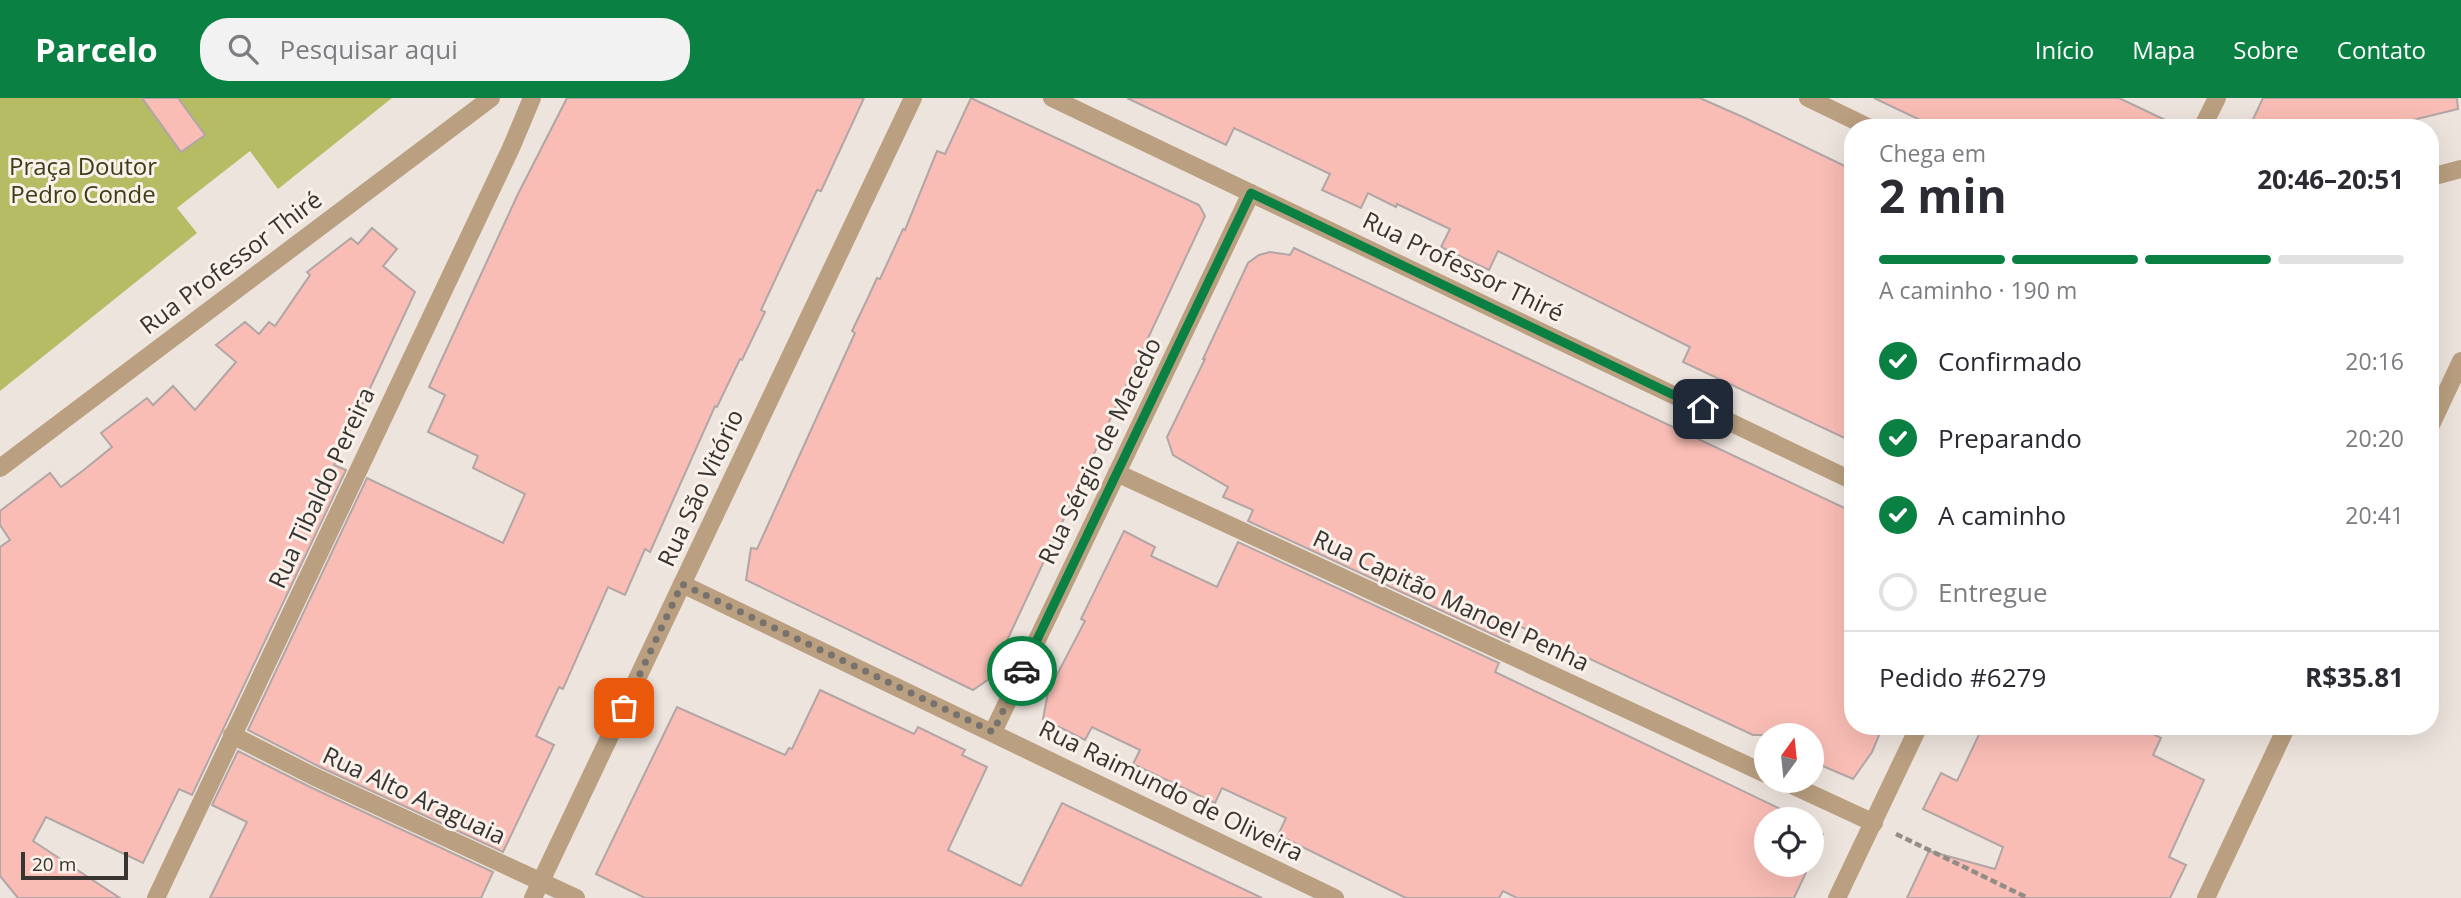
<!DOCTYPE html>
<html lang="pt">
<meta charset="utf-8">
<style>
:root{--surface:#fff;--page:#f2f2f3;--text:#2b2b33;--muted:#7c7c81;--line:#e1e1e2;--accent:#0b8043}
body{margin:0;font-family:"Open Sans",sans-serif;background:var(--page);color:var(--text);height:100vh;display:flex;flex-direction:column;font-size:26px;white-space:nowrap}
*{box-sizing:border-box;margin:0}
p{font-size:23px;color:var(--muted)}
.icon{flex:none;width:38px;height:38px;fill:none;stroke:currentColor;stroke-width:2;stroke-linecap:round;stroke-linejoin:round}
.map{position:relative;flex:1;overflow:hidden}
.drawer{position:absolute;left:1844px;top:21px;width:595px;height:616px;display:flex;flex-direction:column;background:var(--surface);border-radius:28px;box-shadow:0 7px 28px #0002}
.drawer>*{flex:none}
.needle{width:46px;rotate:15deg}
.buttons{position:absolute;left:1754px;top:625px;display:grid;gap:14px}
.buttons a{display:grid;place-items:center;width:70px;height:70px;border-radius:50%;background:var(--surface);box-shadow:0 7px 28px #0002;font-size:35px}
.scale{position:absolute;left:21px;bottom:18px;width:107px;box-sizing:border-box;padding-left:7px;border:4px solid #373432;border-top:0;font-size:19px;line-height:24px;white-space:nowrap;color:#373432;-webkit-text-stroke:5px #faf1ea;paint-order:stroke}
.pin{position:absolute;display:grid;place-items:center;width:60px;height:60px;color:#fff;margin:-30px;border-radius:14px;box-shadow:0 4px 10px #0006}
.courier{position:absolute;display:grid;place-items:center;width:70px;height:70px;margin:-35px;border:5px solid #0b8043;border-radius:50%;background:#fff;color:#222;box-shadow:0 2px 9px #0007}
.summary em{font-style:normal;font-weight:700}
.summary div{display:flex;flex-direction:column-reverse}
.summary{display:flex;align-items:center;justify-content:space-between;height:119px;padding:0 35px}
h1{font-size:46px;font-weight:700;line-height:52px}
.bar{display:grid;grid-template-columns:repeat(4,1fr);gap:10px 7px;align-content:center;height:84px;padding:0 35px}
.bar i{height:9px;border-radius:5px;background:var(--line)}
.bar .selected{background:var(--accent)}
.bar p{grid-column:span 4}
.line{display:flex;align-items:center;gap:18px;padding:0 35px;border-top:2px solid var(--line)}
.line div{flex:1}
ol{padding:0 35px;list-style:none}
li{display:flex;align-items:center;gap:21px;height:77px}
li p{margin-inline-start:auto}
li .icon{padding:7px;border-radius:50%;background:var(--accent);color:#fff;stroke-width:4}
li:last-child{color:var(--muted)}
li i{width:38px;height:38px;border:4px solid var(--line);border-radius:50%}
header{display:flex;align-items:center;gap:42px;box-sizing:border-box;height:98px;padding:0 35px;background:var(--accent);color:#fff}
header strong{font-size:33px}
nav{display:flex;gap:38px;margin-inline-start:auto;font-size:24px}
.search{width:490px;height:63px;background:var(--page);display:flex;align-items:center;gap:18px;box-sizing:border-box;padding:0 24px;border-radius:28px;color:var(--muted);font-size:26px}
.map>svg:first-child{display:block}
.green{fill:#b5bc63}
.building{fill:#f9bdb5;stroke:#b1a6a5;stroke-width:2}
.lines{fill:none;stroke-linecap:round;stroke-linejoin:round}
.path{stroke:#938d88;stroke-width:4.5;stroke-dasharray:7 3.5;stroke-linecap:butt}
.minor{stroke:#ba9f80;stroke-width:18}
.done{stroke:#77726e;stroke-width:7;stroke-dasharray:0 12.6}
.route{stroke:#0b8043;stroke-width:9}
.labels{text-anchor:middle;stroke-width:6;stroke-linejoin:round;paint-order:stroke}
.park-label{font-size:24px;fill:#3c3e17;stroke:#faf1ea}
.street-label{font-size:24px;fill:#373432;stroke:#faf1ea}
</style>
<header>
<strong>Parcelo</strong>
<div class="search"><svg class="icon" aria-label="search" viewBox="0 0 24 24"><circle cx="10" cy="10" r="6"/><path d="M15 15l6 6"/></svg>Pesquisar aqui</div>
<nav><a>Início</a><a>Mapa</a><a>Sobre</a><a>Contato</a></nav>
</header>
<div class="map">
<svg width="2461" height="800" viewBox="0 0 2461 800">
<rect width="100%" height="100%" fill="#ede4dd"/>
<path class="green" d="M0 0H392L278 91 250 53 177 110 197 135 0 293Z"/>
<g class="building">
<path d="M142 0H178L205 37 181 54Z"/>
<path d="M567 0H864L821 93 817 92 761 212 765 214 742 262 740 261 717 309 715 308 650 454 645 451 625 497 608 489 563 591 559 589 536 638 554 647 503 754 320 669 248 632 367 380 503 445 525 396 473 370 478 358 428 334 445 297 429 289 518 96Z"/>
<path d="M971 0 1199 107 1205 118 989 581 973 592 746 482 751 450 757 451 855 235 852 233 865 206 877 180 880 181 903 131 905 132 937 53 945 56Z"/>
<path d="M1127 0H1700L1745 20 1853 72V344L1683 264 1690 249 1498 153 1489 172 1441 149 1450 131 1397 106 1396 109 1368 95 1361 110 1322 92 1330 76 1234 30 1226 47Z"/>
<path d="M1874 0H2119L2182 30H1937Z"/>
<path d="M2263 0H2457L2458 11 2380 30H2249Z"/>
<path d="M372 130 397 151 383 168 415 194 334 367 346 372 192 697 179 691 143 765 46 719 33 743 120 800H18L0 778V449L10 442 0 427V413L50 375 61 389 85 371 112 349 101 335 147 300 153 307 173 288 195 312 236 264 216 247 245 224 259 236 269 224 275 228 310 177 307 174 351 140 358 146Z"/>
<path d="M1294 150 1853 414V628H1883L1872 654 1853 681 1811 663V637H1753L1517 527 1509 544 1248 423 1253 412 1223 399 1228 389 1173 357 1167 339 1205 261H1203L1248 165 1259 157 1270 154 1290 157Z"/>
<path d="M1124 433 1155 449 1151 458 1217 489 1238 444 1499 565 1495 574 1793 717 1799 721H1766V766H1810L1794 800H1517L1503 793 1499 800H1406L1278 737 1286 720 1222 690 1215 705 1133 666 1140 652 1092 629 1085 642 1043 621 1048 594 1085 523 1081 521Z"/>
<path d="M820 592 914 636 918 629 965 652 962 657 987 669 948 752 1021 788 1062 705 1262 800H645L596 776 677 609 785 657 789 650 792 651Z"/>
<path d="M1983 628H2138L2161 640 2153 657 2204 682 2169 759 2186 767 2170 800H1907L1929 753 1995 771 2003 749 1923 711 1941 675 1957 683Z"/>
<path d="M238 653 310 689 493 774 481 800H210L247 724 212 707Z"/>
<path d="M1811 728 1823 736 1811 763Z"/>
</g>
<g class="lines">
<path class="path" d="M1896 736 2028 800"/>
<g class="minor">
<path d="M1052 0 1853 383"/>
<path d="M1808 0 1870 30"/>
<path d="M2202 30 2217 0"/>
<path d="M2431 79 2461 71"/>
<path d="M2431 327 2461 263"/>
<path d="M0 370 491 0"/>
<path d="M1117 375 1766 676"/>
<path d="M682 486 1335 800"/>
<path d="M993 634 1251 95"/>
<path d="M232 637 315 679 576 800"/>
<path d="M1781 682 1874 725"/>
<path d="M156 800 511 50 532 0"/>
<path d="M533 800 913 0"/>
<path d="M1837 800 1919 628"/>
<path d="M2206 800 2287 628"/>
</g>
</g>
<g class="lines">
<path class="done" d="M624 610 682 486 993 634 1022 573"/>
<path class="route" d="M1022 573 1251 95 1703 311"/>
</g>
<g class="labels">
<g class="park-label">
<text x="83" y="77">Praça Doutor<tspan x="83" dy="28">Pedro Conde</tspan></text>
</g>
<g class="street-label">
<text transform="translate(231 165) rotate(-37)" y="8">Rua Professor Thiré</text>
<text transform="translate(1463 169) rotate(26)" y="8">Rua Professor Thiré</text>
<text transform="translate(1100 353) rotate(-64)" y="8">Rua Sérgio de Macedo</text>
<text transform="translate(322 390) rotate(-65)" y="8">Rua Tibaldo Pereira</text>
<text transform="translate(701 390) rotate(-65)" y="8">Rua São Vitório</text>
<text transform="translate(1451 503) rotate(25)" y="8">Rua Capitão Manoel Penha</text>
<text transform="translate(1171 693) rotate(26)" y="8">Rua Raimundo de Oliveira</text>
<text transform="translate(414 698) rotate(25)" y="8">Rua Alto Araguaia</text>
</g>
</g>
</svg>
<div class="buttons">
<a><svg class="needle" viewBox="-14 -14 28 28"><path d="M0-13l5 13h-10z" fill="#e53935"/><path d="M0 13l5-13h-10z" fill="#7c7c81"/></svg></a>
<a><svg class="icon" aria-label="locate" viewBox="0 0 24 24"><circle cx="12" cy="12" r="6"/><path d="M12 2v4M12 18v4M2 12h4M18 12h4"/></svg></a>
</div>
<div class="scale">20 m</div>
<div class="pin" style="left:624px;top:610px;background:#ea580c"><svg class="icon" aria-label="bag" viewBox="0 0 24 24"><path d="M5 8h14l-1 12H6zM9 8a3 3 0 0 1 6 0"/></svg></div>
<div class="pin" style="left:1703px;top:311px;background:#1f2937"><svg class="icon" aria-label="home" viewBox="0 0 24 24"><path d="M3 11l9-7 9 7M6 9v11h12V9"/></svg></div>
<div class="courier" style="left:1022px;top:573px"><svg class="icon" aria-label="car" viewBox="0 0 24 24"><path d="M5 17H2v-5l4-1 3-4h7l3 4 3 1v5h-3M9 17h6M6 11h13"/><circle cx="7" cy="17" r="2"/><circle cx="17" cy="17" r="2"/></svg></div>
<section class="drawer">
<div class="summary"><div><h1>2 min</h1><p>Chega em</p></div><em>20:46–20:51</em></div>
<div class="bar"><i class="selected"></i><i class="selected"></i><i class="selected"></i><i></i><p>A caminho · 190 m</p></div>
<ol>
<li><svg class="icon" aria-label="check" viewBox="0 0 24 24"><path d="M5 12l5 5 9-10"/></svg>Confirmado<p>20:16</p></li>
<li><svg class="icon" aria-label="check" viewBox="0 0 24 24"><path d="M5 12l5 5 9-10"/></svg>Preparando<p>20:20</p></li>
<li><svg class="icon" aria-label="check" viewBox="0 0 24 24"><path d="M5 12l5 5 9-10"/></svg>A caminho<p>20:41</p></li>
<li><i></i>Entregue</li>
</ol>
<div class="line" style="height:91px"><div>Pedido #6279</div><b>R$35.81</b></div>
</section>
</div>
